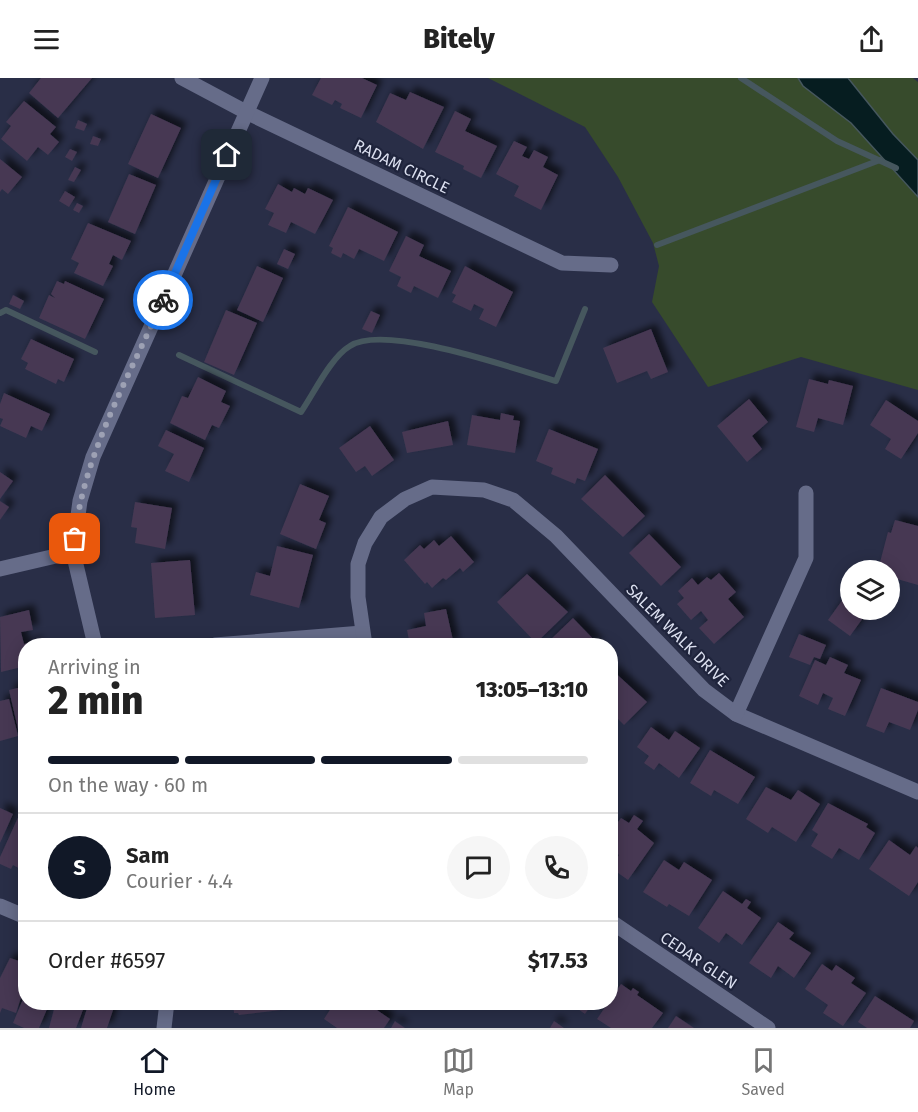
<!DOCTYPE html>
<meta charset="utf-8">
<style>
:root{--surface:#fff;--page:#f6f6f6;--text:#222;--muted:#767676;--line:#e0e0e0;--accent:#111827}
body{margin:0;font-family:"Fira Sans",sans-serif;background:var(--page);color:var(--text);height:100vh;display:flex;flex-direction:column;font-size:22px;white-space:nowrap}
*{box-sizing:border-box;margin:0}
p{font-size:20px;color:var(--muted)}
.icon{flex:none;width:33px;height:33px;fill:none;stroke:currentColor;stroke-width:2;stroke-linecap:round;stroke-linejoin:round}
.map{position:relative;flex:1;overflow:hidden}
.drawer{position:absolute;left:18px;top:560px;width:600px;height:372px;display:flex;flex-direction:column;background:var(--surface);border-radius:24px;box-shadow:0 3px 15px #0003}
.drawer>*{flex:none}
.fabs{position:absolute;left:840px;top:482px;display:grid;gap:12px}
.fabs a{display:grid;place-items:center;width:60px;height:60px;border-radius:50%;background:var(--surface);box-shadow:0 3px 15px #0003;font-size:30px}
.pin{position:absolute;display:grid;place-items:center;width:51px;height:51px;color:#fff;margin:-26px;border-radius:12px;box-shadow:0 3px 9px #0006}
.courier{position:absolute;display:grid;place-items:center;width:60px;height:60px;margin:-30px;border:4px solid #1a73e8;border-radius:50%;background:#fff;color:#222;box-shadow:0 2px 8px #0007}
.head em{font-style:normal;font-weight:800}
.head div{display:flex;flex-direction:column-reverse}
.head{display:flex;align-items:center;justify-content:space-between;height:102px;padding:0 30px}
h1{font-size:39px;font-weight:800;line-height:45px}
.bar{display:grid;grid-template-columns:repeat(4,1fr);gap:9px 6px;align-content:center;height:72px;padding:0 30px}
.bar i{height:8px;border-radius:4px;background:var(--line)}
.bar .active{background:var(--accent)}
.bar p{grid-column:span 4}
.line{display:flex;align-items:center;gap:15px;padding:0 30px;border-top:2px solid var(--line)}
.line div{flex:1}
.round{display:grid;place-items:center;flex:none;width:63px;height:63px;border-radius:32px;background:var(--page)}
header{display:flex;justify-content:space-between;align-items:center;height:78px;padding:0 30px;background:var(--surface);font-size:27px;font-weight:800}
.menu{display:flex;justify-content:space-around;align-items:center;height:84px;border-top:2px solid var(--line);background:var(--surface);font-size:16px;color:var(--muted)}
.menu a{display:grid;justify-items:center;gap:3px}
.menu .active{color:var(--accent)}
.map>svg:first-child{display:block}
.green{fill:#374b2c}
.water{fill:#061d20;stroke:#46575e;stroke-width:1.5}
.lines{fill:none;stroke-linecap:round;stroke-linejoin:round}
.stream{stroke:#46575e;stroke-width:6}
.building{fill:#463953;filter:url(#shadow)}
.minor{stroke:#666c89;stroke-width:15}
.done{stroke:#9da1b4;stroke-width:6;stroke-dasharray:0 10.8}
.route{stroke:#1a73e8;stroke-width:8}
.labels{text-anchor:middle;stroke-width:4.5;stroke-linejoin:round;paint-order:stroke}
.street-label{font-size:16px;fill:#dbdfef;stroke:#1f243c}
</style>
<header><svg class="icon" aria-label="menu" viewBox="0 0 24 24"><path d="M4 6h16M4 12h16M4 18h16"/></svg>Bitely<svg class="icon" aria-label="share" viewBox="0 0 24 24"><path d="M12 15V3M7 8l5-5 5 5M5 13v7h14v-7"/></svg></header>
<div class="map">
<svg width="918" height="950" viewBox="0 0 918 950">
<defs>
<filter id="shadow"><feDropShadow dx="5.5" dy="-5.5" stdDeviation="3" flood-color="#0009"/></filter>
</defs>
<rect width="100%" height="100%" fill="#292e47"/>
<path class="green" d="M488 0H913L918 4V312L801 279 708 309 652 224 659 188 653 165 618 99 585 49Z"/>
<path class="water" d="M798 0H848L893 56 918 82V119L851 45 803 8Z"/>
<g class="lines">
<g class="stream">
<path d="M741 0 837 63 896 90"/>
<path d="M657 167 880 82"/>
<path d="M0 235 6 232 95 274"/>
<path d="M179 277 301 334C314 315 331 279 350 268 385 245 515 291 556 303L585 231"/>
</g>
</g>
<g class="building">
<path d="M41 0H92L58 40 29 15Z"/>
<path d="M321 0H362L377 7 361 40 340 30 342 26 335 22 332 27 312 17Z"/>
<path d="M410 14 444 29 423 71 376 44 390 15 406 22Z"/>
<path d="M24 23 56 49 50 56 59 64 48 77 38 69 27 83 1 61 11 48 6 44Z"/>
<path d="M455 33 471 41 465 53 497 68 481 100 463 91 464 88 435 74Z"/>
<path d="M151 36 181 50 158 100 128 86Z"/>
<path d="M78 42 87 46 84 53 75 50Z"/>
<path d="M93 58 101 61 98 68 90 66Z"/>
<path d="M514 63 527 69 522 78 529 81 534 72 548 79 543 89 558 97 541 132 514 118 519 108 496 96Z"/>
<path d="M70 71 77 74 72 83 65 79Z"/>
<path d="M0 81 22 99 8 116 2 111 0 114Z"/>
<path d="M75 89 81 92 74 104 68 102Z"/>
<path d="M129 96 156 107 135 156 108 144Z"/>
<path d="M278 106 292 114 294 110 305 116 308 110 333 122 315 156 291 144 286 155 268 147 274 135 265 131Z"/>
<path d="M65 113 75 119 69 129 59 123Z"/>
<path d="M77 125 83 128 79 135 73 132Z"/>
<path d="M348 129 398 154 384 183 359 171 354 181 343 175 341 180 331 175 333 170 329 168Z"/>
<path d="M88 145 131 163 122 182 113 177 109 186 113 188 103 208 74 195 79 185 71 181Z"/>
<path d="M406 158 424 167 419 178 451 193 438 220 414 208 411 215 397 208 401 199 389 193Z"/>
<path d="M284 171 295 176 288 191 277 186Z"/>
<path d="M257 188 283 200 263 244 237 232Z"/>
<path d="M465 188 513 214 496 249 479 241 484 231 474 226 471 233 452 224 456 217 452 215Z"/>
<path d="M57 203 64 206 65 203 104 221 85 261 39 240 49 217 55 220 51 216Z"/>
<path d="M13 217 24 223 20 231 9 226Z"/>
<path d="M226 232 257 245 234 297 204 284Z"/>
<path d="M371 233 380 237 372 255 362 251Z"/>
<path d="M651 251 668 294 651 301 647 293 617 305 603 270Z"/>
<path d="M31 261 74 281 64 304 58 301 56 306 25 291 28 285 21 281Z"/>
<path d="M198 299 226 313 221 324 230 328 219 350 212 347 205 362 170 345 182 318 188 320Z"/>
<path d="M809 301 828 306 829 302 853 308 843 347 818 340 814 354 796 349Z"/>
<path d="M4 315 50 336 42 353 31 348 26 360 0 348 3 341 0 340V326Z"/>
<path d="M749 321 768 344 752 358 762 371 747 384 717 348Z"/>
<path d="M886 322 918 343V355L901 381 885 371 891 361 870 347Z"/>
<path d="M501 335 514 338 513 342 520 343 515 375 467 367 472 337 500 342Z"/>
<path d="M448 343 453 367 407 375 402 354Z"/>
<path d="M370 348 394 382 372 398 365 388 356 394 339 370Z"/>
<path d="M549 351 598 371 585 403 577 400 575 406 551 396 553 390 536 383Z"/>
<path d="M166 352 204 370 189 404 165 393 174 376 158 368Z"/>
<path d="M0 394 13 403 0 421Z"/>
<path d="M605 397 645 438 623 459 581 421Z"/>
<path d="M300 406 329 418 319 442 326 445 316 471 280 456Z"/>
<path d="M0 423 9 429 0 442Z"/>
<path d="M135 424 172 430 165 471 135 465 137 450 131 449Z"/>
<path d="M895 442 918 448V507L890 499V492H878L888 454 891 455Z"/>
<path d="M649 456 681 489 661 508 629 475Z"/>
<path d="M451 458 474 484 463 494 460 490 446 502 443 500 432 510 427 504 425 506 404 482 420 467 424 471 434 462 439 468Z"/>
<path d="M277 468 313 477 299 530 250 517 256 494 270 498Z"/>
<path d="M190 482 195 537 155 540 151 485Z"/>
<path d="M719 495 736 514 728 521 744 539 714 566 699 550 708 542 701 533 691 542 677 526 684 520 678 513 692 500 698 507 707 499 711 502Z"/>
<path d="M527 496 568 534 536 565 497 524Z"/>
<path d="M846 517 850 521V531L868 533 850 558 828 542Z"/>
<path d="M446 531 454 567H410L407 552 426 548 424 535Z"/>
<path d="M29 532 33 552 21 554 24 566 36 563 37 567H26V588L1 594 0 539Z"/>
<path d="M573 540 599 567H545Z"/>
<path d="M799 556 826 567 820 581 814 579 810 587 789 579Z"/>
<path d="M830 579 848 587 844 595 861 602 845 638 828 631 833 620 823 615 818 627 799 618 815 582 826 587Z"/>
<path d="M610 590 647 624 624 647 610 633Z"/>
<path d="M26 608V667L22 668 9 612Z"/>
<path d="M881 610 918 624V632L910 652 889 644 884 655 866 648Z"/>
<path d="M9 621 18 658 0 663V623Z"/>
<path d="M651 649 669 662 675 653 700 670 679 700 659 685 654 692 644 685 649 678 637 669Z"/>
<path d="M710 672 755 699 738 726 714 712 711 718 690 705Z"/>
<path d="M766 709 791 722 798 712 820 726 796 764 772 749 768 755 746 741Z"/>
<path d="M828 725 868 746 866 749 875 755 859 782 839 770 832 781 811 768 818 756 812 752Z"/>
<path d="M0 730 13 736 0 765Z"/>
<path d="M22 731 26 733V784L22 792 13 787 11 791 0 786V779Z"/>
<path d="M634 737 643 743 637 751 654 765 628 802 611 790 619 777 616 775 610 784V755L621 740 629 745Z"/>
<path d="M889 762 910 777 916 768 918 770V804L909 818 869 791Z"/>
<path d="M664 782 679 792 684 784 712 802 689 838 669 826 667 829 643 814Z"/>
<path d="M723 813 742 826 746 821 751 824 747 830 761 840 742 867 726 855 719 865 698 850Z"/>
<path d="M778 844 794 855 789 861 811 875 794 900 778 888 771 900 749 885Z"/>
<path d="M10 880 22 884 21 888 26 890V904L16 935 2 930 0 935V900Z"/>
<path d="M822 886 832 893 836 887 855 900 851 905 866 915 843 948 823 935 828 927 805 911Z"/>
<path d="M621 906 631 913 633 910 639 914 637 917 663 935 652 950H611L597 941Z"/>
<path d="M26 914V924H50L39 950H24L13 945Z"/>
<path d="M875 918 914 943 910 950H867L858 944Z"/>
<path d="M56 924H86L76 950H49Z"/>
<path d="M101 924 115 926 107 950H81L88 927 99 931Z"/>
<path d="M233 924H280L281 932 239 937 238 935H234Z"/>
<path d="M335 924H386L382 930 376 926 374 930 390 941 384 950H337L324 941Z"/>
<path d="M568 924H593L585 936Z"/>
<path d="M676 938 694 950H668Z"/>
<path d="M395 943 396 944 405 950H391Z"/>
<path d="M554 943 564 950H550Z"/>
</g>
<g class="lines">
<g class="minor">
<path d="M182 0 246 34 562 185 611 187"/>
<path d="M0 491 73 474"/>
<path d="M95 567 73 474 80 423 93 379 262 0"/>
<path d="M215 567 362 555"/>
<path d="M365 567 358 519V486L365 465 381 439 405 421 432 409 484 412 513 422 556 458 704 612 736 636 918 714"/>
<path d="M736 636 806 480V415"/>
<path d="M0 828 26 839"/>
<path d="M610 843 768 950"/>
<path d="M164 950 167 924"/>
</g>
</g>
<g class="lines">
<path class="done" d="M75 461C81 381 131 295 163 222"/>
<path class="route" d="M163 222 227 77"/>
</g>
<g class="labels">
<g class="street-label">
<text transform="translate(402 88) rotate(26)" y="6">RADAM CIRCLE</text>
<text transform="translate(678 557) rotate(45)" y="6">SALEM WALK DRIVE</text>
<text transform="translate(699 882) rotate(34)" y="6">CEDAR GLEN</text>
</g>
</g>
</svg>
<div class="fabs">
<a><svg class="icon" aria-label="layers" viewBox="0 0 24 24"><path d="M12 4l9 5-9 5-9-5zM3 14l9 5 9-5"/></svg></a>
</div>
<div class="pin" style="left:75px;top:461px;background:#ea580c"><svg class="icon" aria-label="bag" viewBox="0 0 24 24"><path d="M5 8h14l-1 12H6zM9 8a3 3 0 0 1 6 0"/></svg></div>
<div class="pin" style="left:227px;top:77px;background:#1f2937"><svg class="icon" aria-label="home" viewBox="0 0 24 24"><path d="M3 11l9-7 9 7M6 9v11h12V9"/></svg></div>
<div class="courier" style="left:163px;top:222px"><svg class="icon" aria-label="bike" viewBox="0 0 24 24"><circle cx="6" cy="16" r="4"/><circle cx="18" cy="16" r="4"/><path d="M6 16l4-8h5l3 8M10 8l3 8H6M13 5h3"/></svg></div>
<section class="drawer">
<div class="head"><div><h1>2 min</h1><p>Arriving in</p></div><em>13:05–13:10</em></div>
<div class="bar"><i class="active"></i><i class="active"></i><i class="active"></i><i></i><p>On the way · 60 m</p></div>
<div class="line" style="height:108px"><b class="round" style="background:var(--accent);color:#fff">S</b><div><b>Sam</b><p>Courier · 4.4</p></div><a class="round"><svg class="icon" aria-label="chat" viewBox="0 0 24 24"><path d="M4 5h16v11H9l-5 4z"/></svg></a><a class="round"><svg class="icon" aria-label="phone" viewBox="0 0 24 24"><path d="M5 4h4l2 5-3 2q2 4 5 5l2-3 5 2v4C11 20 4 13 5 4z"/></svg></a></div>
<div class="line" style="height:78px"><div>Order #6597</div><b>$17.53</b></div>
</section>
</div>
<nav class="menu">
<a class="active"><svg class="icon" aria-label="home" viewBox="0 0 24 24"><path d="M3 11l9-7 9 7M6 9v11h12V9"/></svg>Home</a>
<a><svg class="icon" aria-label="map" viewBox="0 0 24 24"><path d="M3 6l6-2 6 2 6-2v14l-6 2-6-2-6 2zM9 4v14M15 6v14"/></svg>Map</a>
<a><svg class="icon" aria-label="saved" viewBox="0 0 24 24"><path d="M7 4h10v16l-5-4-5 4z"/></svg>Saved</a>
</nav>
